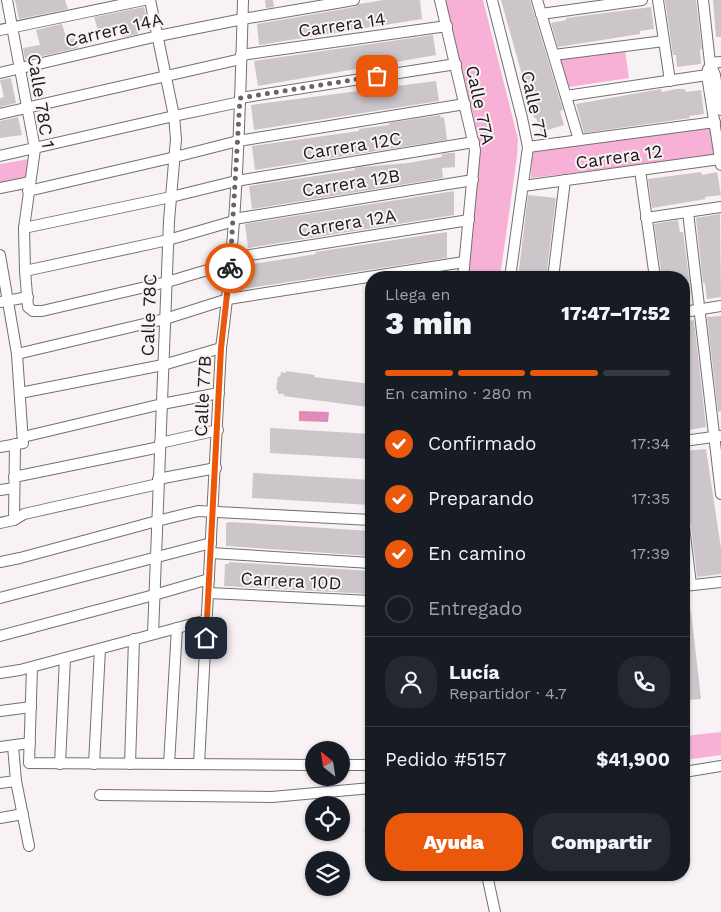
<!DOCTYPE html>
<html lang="es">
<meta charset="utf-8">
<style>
:root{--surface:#171b24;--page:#242831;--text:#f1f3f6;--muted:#9ea1a6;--line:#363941;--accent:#ea580c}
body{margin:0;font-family:"Work Sans",sans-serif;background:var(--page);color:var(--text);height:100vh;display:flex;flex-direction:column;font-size:19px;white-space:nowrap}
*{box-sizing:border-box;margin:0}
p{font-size:16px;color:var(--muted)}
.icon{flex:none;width:28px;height:28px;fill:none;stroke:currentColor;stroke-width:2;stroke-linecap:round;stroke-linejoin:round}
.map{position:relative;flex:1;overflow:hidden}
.panel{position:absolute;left:365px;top:271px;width:325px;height:610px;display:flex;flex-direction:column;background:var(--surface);border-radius:20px;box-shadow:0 1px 4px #0004}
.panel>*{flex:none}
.needle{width:32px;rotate:330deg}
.buttons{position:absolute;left:305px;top:741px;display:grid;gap:10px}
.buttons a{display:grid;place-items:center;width:45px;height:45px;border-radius:50%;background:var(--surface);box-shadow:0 1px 4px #0004;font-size:25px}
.pin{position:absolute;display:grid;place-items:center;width:42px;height:42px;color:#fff;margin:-21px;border-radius:10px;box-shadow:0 2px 8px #0006}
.courier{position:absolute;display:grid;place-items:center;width:50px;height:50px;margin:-25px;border:4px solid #ea580c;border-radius:50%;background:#fff;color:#222;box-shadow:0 1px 6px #0007}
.overview em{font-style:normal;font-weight:800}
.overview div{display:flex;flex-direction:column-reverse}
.overview{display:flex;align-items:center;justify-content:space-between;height:85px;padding:0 20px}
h1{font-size:32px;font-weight:800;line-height:38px}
.bar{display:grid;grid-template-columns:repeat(4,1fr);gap:8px 5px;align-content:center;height:60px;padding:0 20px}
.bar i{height:6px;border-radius:4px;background:var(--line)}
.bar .on{background:var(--accent)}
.bar p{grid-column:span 4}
.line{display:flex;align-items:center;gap:12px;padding:0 20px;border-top:1px solid var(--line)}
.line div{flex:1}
.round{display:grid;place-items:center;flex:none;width:52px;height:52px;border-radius:20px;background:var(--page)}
ol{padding:0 20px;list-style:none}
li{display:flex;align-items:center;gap:15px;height:55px}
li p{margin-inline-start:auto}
li .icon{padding:5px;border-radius:50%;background:var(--accent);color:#fff;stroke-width:4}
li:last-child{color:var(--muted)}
li i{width:28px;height:28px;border:2px solid var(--line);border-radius:50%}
.button{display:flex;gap:10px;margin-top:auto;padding:10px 20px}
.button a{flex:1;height:58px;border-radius:20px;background:var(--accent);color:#fff;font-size:20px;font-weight:800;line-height:58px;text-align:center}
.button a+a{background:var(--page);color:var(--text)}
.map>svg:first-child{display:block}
.green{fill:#f8b1d6}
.water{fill:#de8cb9}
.building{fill:#ccc5c9}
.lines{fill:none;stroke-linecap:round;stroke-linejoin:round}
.minor-casing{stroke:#756f72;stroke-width:12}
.minor{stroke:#fff;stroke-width:10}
.done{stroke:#696567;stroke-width:5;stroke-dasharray:0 9}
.route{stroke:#ea580c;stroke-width:6}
.labels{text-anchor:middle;stroke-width:4;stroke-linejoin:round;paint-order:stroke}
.street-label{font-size:18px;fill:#1c191b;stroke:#f9f2f5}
</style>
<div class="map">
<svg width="721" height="912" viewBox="0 0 721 912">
<rect width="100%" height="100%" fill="#f9f2f5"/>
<g class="green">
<path d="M444 0H483L518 139 517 157 500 277H466L479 152 478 135Z"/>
<path d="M625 50 629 78 569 87 560 59Z"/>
<path d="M712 126 716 156 531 178 532 151Z"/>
<path d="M29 159 27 179 0 183V164Z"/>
<path d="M721 732V755L684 760V736Z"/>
</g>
<path class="water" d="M299 411 329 412 328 422 299 421Z"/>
<g class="building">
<path d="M15 0H65L68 9 19 19Z"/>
<path d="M265 0H273L274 7 266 8Z"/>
<path d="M383 0H420L422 19 259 45 257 24 355 7 359 4Z"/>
<path d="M501 0H530L563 110 560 111 564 125 541 132 536 118H534Z"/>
<path d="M665 0H696L702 49H700L701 64 677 67 676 55H673Z"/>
<path d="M713 0H721V37H716Z"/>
<path d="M144 7 147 19 135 22 138 34 123 37 120 24 98 30 94 17Z"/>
<path d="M651 7 654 29 640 31V34L558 47 551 23 566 20V18Z"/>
<path d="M62 24 67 40 75 38 78 48 25 60 23 48 40 45 36 30Z"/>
<path d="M433 35 436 55 258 86 254 61Z"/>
<path d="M11 78 16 103 0 107V98L4 97 0 80Z"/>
<path d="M436 81 439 101 254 130 251 105Z"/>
<path d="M661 89 662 92 677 89H685L686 92 701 90 704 114 689 116 690 118 584 133 576 104Z"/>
<path d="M440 115 441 118 444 117 447 140 255 170 252 146 359 131V129L389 125V123Z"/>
<path d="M18 117 22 135 0 138V121Z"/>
<path d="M449 153H455V167L442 168 443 178 252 209 249 186 355 170V168L362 167 408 163 442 157V154Z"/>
<path d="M701 172 702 175 717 172 721 195 705 197 706 199 652 208 648 179Z"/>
<path d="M454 191V215L248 248 245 224Z"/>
<path d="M528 195 556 198 546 278H518Z"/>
<path d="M720 214 721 297 707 299 705 283H703L696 218Z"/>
<path d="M678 220 680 232H683L690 285 684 286V278H662L654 224Z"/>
<path d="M447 232V258L242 289 240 277 236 278 238 264 245 263V265L298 257 316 254 315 252Z"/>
<path d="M721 316V411L718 412 707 317Z"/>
<path d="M694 320 706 427 684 431V322Z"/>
<path d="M286 371 315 375 314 377 371 384V404H368V407L283 396 284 394H278V390H276L278 376 280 377 281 372 286 373Z"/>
<path d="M270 428 371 434V459L270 453Z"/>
<path d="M706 449 721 548V574L697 577 691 525 687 520 684 493V451Z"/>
<path d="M253 473 371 480 370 505 252 498Z"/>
<path d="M231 522 371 531V556L226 546V523Z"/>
<path d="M229 562 371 571V594L224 586 225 564H229Z"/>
<path d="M691 611 701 699 688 700 684 664V612Z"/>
<path d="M370 812H371V834L364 831Z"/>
</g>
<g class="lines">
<defs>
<g id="minor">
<path d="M7 0 35 149 24 228 25 271 28 307 33 311H42L167 282 231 263"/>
<path d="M150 0 174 116 176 139 169 221 153 634"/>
<path d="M440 0 475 150 463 278"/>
<path d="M492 0 522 118 528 147 510 278"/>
<path d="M537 0 579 140"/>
<path d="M658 0 670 81"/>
<path d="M703 0 710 63 715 75 721 110"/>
<path d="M541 14 642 0"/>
<path d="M0 30 144 0"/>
<path d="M241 55 447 26"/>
<path d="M554 55 664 41"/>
<path d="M710 63 721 62"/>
<path d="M708 69 707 75 721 165"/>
<path d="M0 73 158 36 243 19 354 0"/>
<path d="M566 96 707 75"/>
<path d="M240 98 456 64"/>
<path d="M0 114 241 59"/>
<path d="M528 147 715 122"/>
<path d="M0 156 174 116 240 102"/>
<path d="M640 170 655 278"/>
<path d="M523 186 720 159"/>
<path d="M0 188 30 182"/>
<path d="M28 191 175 157 238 141 465 104"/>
<path d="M688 212 721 494"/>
<path d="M646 218 721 207"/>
<path d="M234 219 473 180"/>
<path d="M24 228 171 197 236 181 474 142"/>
<path d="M0 255 17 354 23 443 0 447"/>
<path d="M231 258 469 220"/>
<path d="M25 271 168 240 234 221"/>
<path d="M553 278 565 180"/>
<path d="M0 302 28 297"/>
<path d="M684 312 721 306"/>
<path d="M17 354 165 319 228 299 464 262"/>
<path d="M20 393 163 365 221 348"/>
<path d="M23 437 162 404 219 393"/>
<path d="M684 441 720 436"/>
<path d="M160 443 218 430"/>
<path d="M14 477 160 447"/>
<path d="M158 479 216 468"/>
<path d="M0 490 14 488"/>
<path d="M14 520 15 444"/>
<path d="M0 523 14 520 24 514 158 484"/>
<path d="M684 526 691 585"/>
<path d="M211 553 371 563"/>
<path d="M0 562 20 558 157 521 198 511 371 520"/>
<path d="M684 586 721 582"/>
<path d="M209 593 371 601"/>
<path d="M0 598 211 543"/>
<path d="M0 636 154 595 209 579"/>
<path d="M32 667 29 763 314 765"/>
<path d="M0 673 20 670 207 620"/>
<path d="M0 711 31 707"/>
<path d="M13 746 16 781 29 846"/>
<path d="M0 747 30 743"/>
<path d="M60 764 65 658"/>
<path d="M94 764 100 649"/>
<path d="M130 764 134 639"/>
<path d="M169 764 177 628"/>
<path d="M199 764 221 348C237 233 240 116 243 0"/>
<path d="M341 765H371"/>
<path d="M684 772 721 766"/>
<path d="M0 783 16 781"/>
<path d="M100 795 272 797 371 788"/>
<path d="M0 818 23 814"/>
<path d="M487 875 495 912"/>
</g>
</defs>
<use href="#minor" class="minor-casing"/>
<use href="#minor" class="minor"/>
</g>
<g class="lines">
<path class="done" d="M230 268 240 98 377 76"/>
<path class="route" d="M206 638 221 348 230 268"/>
</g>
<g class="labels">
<g class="street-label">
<text transform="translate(342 25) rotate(-8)" y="6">Carrera 14</text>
<text transform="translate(114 30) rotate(-13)" y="6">Carrera 14A</text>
<text transform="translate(41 101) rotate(81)" y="6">Calle 78C 1</text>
<text transform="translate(480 105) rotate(78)" y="6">Calle 77A</text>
<text transform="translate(534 105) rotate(78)" y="6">Calle 77</text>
<text transform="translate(352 146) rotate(-9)" y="6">Carrera 12C</text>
<text transform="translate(619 157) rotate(-8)" y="6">Carrera 12</text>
<text transform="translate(351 183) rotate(-9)" y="6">Carrera 12B</text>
<text transform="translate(347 223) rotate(-9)" y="6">Carrera 12A</text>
<text transform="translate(149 315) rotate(-88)" y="6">Calle 78C</text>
<text transform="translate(203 396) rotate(-87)" y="6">Calle 77B</text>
<text transform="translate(291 581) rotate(3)" y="6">Carrera 10D</text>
</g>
</g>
</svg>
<div class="buttons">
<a><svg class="needle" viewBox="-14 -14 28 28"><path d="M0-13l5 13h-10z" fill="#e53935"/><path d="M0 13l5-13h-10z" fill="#9ea1a6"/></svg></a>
<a><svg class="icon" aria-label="locate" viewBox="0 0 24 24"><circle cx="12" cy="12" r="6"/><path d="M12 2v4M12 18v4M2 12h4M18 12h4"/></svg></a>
<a><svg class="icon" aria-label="layers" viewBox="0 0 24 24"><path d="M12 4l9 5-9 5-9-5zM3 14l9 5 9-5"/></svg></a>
</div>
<div class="pin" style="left:377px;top:76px;background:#ea580c"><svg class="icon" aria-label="bag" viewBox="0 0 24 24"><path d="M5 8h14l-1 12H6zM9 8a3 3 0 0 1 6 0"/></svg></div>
<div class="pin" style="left:206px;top:638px;background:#1f2937"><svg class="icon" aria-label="home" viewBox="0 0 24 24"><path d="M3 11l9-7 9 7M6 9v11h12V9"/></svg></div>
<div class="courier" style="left:230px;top:268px"><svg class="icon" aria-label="bike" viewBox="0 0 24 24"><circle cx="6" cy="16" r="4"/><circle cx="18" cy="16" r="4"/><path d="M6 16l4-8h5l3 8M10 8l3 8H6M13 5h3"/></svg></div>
<section class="panel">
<div class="overview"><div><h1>3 min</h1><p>Llega en</p></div><em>17:47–17:52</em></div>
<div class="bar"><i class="on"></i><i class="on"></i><i class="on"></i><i></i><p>En camino · 280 m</p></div>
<ol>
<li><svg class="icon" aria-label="check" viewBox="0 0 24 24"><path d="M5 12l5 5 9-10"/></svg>Confirmado<p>17:34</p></li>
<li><svg class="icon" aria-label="check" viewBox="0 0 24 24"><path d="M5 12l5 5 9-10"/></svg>Preparando<p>17:35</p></li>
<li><svg class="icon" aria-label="check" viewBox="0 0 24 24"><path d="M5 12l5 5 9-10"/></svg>En camino<p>17:39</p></li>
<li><i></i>Entregado</li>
</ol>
<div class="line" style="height:90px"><a class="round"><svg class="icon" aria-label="person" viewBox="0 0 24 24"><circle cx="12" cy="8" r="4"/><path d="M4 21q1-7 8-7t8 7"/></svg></a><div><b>Lucía</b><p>Repartidor · 4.7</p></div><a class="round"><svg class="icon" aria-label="phone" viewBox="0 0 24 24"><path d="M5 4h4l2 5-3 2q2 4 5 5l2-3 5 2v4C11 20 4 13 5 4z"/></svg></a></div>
<div class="line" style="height:65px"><div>Pedido #5157</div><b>$41,900</b></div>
<div class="button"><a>Ayuda</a><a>Compartir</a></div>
</section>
</div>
